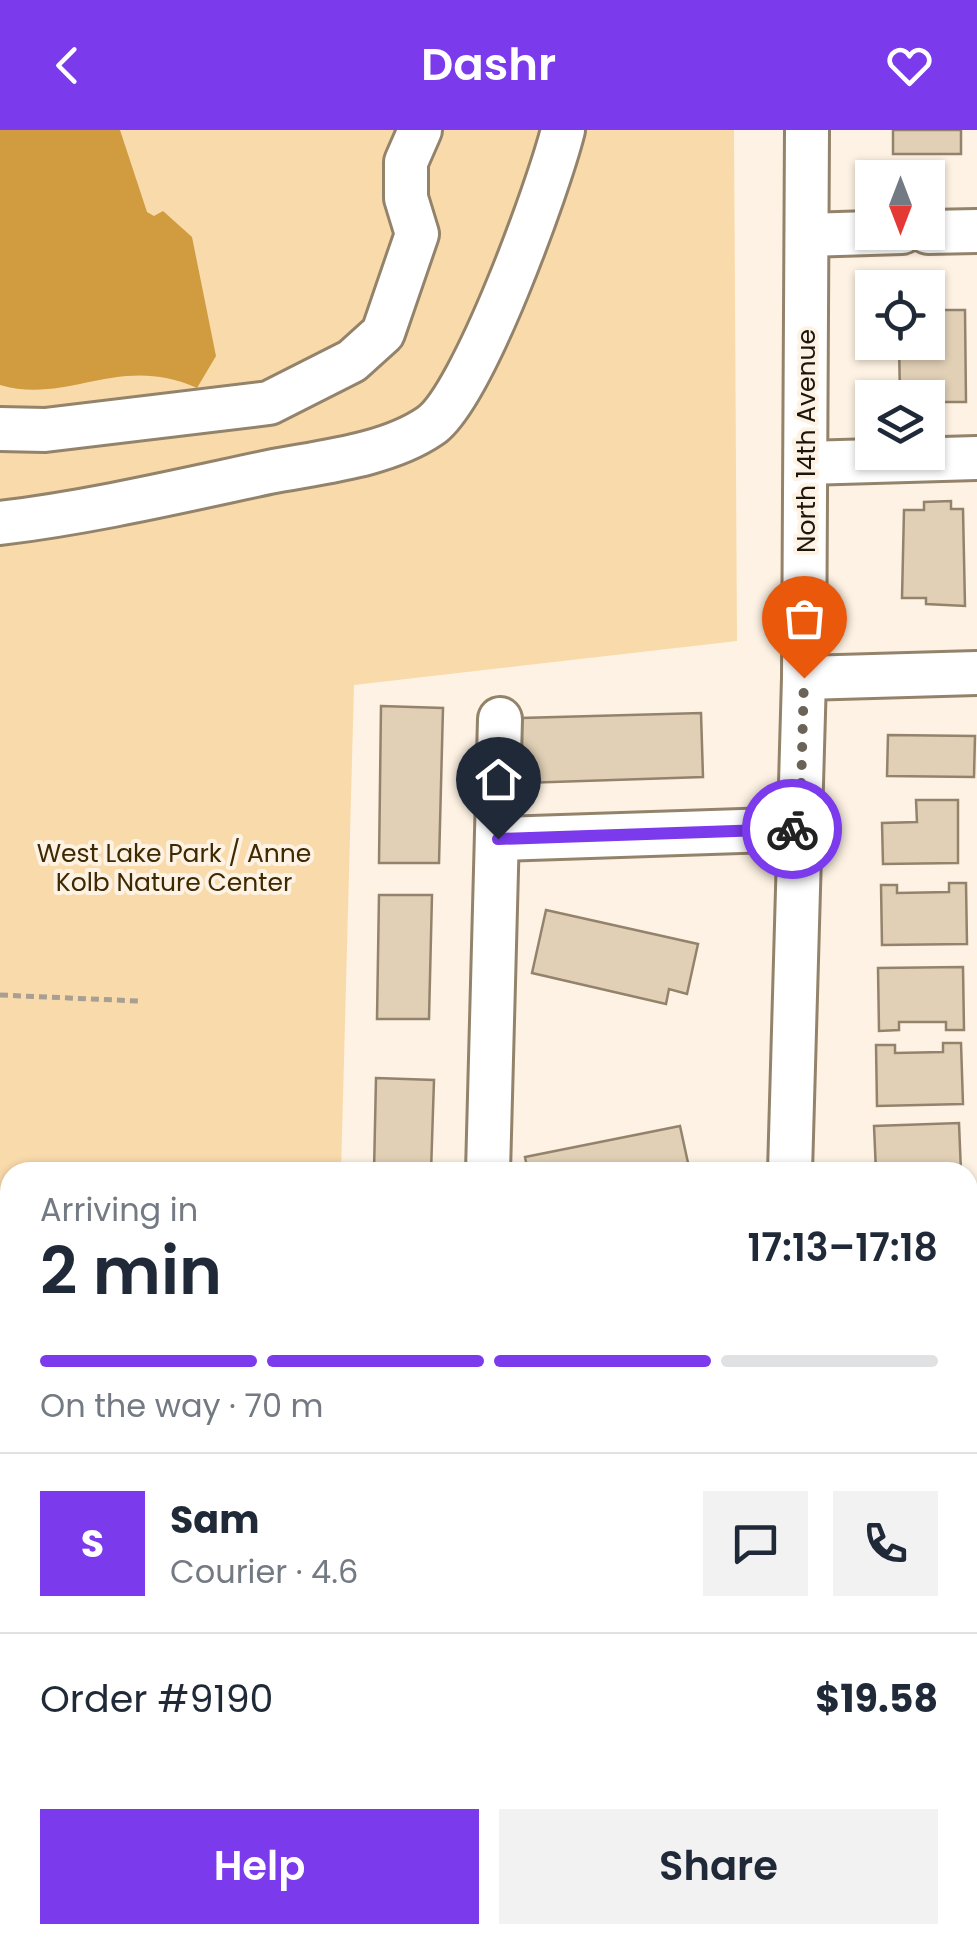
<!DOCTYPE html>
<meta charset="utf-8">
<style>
:root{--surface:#fff;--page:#f2f2f3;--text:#1f2937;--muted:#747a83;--line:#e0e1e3;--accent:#7c3aed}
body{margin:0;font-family:Poppins,sans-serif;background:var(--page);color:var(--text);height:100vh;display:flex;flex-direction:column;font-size:38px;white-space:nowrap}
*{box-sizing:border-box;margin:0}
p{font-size:32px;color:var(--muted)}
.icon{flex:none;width:55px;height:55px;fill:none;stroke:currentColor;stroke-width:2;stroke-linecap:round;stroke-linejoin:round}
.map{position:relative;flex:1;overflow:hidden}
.sheet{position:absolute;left:0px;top:1032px;width:978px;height:782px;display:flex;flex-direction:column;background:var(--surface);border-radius:30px 30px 0 0;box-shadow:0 2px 8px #0004}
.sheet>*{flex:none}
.needle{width:65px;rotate:180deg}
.tools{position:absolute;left:855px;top:30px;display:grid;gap:20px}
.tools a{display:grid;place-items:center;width:90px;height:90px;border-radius:0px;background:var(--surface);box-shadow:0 2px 8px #0004;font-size:50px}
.pin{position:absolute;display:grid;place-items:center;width:85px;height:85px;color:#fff;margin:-102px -42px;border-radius:50% 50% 50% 0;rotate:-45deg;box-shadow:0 0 10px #0007}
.pin .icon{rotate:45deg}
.courier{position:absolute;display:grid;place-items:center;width:100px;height:100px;margin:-50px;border:8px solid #7c3aed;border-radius:50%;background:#fff;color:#222;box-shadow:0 2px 12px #0007}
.head em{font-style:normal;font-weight:600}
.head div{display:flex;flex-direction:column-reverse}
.head{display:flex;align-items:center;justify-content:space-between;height:170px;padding:0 40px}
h1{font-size:65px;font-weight:600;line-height:75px}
.bar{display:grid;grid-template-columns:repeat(4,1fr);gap:15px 10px;align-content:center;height:120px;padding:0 40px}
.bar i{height:12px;border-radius:8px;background:var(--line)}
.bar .selected{background:var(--accent)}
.bar p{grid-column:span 4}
.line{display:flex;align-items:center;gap:25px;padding:0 40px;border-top:2px solid var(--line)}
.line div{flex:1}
.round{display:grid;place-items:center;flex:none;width:105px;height:105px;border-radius:0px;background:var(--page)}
.button{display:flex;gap:20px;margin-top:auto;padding:20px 40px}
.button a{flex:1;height:115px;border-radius:0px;background:var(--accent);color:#fff;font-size:40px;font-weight:600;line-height:115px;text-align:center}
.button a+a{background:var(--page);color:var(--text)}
header{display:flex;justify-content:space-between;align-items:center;height:130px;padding:0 40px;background:var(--accent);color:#fff;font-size:45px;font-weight:600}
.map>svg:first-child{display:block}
.green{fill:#f9daab}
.water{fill:#d19b3f}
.building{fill:#e1d0b6;stroke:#93836c;stroke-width:2.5}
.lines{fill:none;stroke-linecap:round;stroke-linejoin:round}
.minor-casing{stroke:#93836b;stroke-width:48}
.path{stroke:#a89f92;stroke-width:5;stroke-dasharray:8 5;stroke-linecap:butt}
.minor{stroke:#fff;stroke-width:42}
.done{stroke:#6b6357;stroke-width:10;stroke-dasharray:0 18}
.route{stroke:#7c3aed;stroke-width:12}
.labels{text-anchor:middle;stroke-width:8;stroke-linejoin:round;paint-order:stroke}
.street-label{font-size:25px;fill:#1c160c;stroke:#fdf2e3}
.park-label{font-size:25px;fill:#3e2900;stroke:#fdf2e3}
</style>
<header><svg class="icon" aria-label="back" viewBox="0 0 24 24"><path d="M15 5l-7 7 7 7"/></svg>Dashr<svg class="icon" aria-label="heart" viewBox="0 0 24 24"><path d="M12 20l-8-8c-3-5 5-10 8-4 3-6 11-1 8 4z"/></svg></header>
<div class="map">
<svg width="977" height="1814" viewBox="0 0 977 1814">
<rect width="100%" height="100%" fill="#fdf2e3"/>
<path class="green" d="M0 0H734L737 511 354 555 341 1042H10V1805H724L723 1814H0Z"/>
<g class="water">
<path d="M0 0H120L147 82 154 86 163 81 192 107 216 226 197 258C119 223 69 275 0 255Z"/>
<path d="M264 1805H686V1814H262Z"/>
</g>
<g class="building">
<rect x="893" y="0" width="68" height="24"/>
<path d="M928 180H965L966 272H933V282H928V268H900L899 212H928Z"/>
<path d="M951 371V379H963L965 476 926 474V468H902L904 380H924V372Z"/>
<path d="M381 576 443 578 439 733H379Z"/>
<path d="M701 583 703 647 523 653 521 588Z"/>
<path d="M888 605 975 606 974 647 887 646Z"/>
<path d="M916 670H958V733L883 734 882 693 917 692Z"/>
<path d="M949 753H966L967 814 882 815 881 755H897V763L949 762Z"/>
<path d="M379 765H432L429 889H377Z"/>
<path d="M546 780 698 814 687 864 669 859 666 874 532 843Z"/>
<path d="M963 837 964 900H946V892H899V900L879 901 878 838Z"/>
<path d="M943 913H961L963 974 877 976 876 915H895V923L943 922Z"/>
<path d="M376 948 434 950 431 1042H374Z"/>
<path d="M959 993 961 1042H876L874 996Z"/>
<path d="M680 996 690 1042H528L525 1027Z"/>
<path d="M972 1343H977V1398H971Z"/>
<path d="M968 1579H977V1814H927V1805H968Z"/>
</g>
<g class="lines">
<defs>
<g id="minor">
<path d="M928 102 977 101"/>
<path d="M807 105 902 102"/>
<path d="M0 299 45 300 269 273 352 231 383 203 417 104 406 68V32L420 0"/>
<path d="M806 333 977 328"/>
<path d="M0 393C91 382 180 361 269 342 320 332 386 326 430 296 473 267 549 56 563 0"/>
<path d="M804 548 977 543"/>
<path d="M498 709 800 699"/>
<path d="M488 1042 500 589"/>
<path d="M790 1042 804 548 807 0"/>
<path d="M968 1261H977"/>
<path d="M968 1442H977"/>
<path d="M968 1550H977"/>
<path d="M769 1814V1805"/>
</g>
</defs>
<use href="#minor" class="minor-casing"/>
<g class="path">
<path d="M0 865 138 871"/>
<path d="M0 1088 10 1087"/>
<path d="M0 1353H10"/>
</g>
<use href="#minor" class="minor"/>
</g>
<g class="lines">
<path class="done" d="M792 699H800L804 548"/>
<path class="route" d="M498 709 792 699"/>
</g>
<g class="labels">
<g class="street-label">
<text transform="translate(806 311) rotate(-90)" y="9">North 14th Avenue</text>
</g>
<g class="park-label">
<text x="174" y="732">West Lake Park / Anne<tspan x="174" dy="29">Kolb Nature Center</tspan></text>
</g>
</g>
</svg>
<div class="tools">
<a><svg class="needle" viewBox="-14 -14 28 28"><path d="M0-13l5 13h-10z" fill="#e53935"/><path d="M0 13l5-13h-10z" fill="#747a83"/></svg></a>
<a><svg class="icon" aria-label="locate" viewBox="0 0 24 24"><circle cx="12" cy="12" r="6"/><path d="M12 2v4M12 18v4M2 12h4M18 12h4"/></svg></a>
<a><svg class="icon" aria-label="layers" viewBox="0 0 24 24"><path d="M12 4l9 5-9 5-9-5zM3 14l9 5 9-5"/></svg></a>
</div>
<div class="pin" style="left:804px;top:548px;background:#ea580c"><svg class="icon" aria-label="bag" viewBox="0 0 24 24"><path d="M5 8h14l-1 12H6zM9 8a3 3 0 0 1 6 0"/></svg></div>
<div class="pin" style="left:498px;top:709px;background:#1f2937"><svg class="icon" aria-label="home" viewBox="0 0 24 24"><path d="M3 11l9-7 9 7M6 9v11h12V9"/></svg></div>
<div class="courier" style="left:792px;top:699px"><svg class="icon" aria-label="bike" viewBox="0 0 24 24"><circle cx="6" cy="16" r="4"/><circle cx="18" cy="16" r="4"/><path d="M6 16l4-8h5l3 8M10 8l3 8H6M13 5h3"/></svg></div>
<section class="sheet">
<div class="head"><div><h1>2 min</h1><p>Arriving in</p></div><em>17:13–17:18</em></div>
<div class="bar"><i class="selected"></i><i class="selected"></i><i class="selected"></i><i></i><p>On the way · 70 m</p></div>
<div class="line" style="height:180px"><b class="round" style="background:var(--accent);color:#fff">S</b><div><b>Sam</b><p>Courier · 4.6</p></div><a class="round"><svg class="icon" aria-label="chat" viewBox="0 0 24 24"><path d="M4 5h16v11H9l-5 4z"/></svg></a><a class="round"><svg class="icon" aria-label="phone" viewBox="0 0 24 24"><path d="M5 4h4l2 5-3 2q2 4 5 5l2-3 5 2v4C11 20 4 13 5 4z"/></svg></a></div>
<div class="line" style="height:130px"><div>Order #9190</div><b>$19.58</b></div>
<div class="button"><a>Help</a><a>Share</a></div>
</section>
</div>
